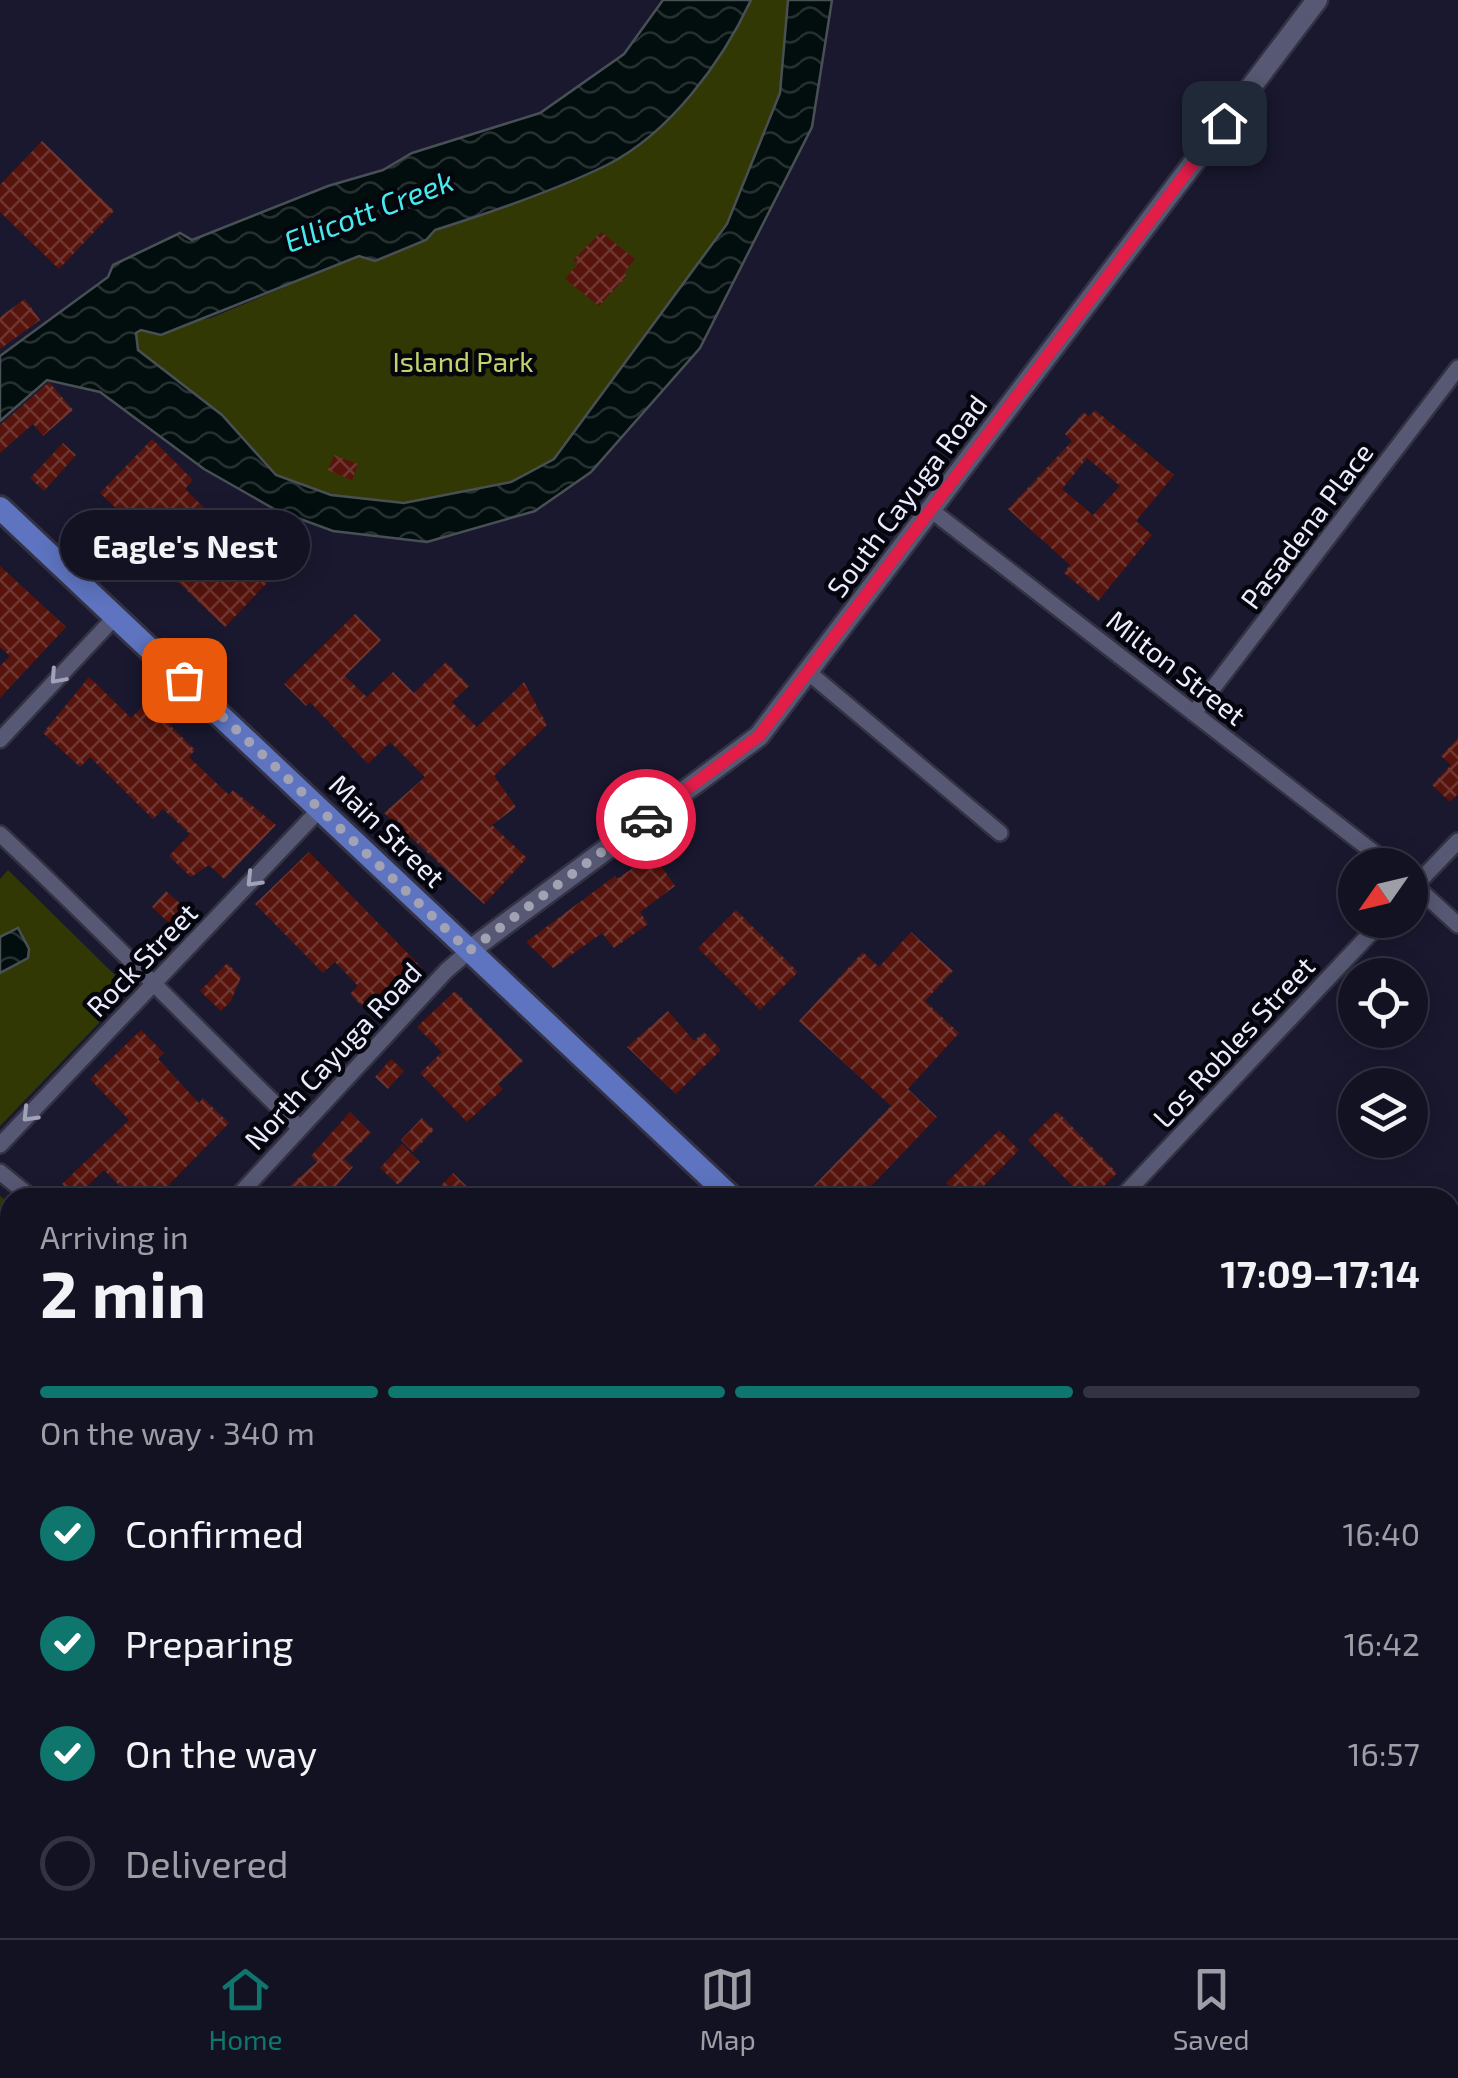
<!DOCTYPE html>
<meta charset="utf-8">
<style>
:root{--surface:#131223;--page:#1c1b2b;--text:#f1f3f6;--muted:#9d9ea6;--line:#323241;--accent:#0f766e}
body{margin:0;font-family:"Exo 2",sans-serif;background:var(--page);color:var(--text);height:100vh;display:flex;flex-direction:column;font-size:38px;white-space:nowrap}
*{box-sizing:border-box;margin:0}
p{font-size:32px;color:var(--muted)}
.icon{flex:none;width:55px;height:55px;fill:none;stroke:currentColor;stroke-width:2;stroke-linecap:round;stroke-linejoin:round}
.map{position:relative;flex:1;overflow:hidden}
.side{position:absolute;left:0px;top:1188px;width:1460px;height:752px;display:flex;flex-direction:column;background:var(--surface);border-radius:30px 30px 0 0;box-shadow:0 5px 25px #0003,0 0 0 2px var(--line)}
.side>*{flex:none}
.needle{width:65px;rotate:236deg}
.controls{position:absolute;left:1338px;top:848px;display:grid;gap:20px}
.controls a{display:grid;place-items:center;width:90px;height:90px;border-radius:50%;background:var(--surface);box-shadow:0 5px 25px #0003,0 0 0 2px var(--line);font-size:50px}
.pin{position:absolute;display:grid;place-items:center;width:85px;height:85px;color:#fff;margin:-42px;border-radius:20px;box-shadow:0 5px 15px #0006}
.courier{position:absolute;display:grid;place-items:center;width:100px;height:100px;margin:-50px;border:8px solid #e11d48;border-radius:50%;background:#fff;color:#222;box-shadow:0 2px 12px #0007}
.bubble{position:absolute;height:70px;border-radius:35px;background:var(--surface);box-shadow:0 5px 25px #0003,0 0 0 2px var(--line);font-size:32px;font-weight:700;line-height:70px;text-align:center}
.headline em{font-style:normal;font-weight:700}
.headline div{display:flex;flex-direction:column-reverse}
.headline{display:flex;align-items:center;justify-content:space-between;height:170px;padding:0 40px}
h1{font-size:65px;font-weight:700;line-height:75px}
.bar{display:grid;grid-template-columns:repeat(4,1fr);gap:15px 10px;align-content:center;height:120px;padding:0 40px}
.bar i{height:12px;border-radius:8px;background:var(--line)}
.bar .active{background:var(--accent)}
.bar p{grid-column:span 4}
ol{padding:0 40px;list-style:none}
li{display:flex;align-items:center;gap:30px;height:110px}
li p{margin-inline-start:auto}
li .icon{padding:10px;border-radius:50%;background:var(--accent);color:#fff;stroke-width:4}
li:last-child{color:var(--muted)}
li i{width:55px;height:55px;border:5px solid var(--line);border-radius:50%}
.tabs{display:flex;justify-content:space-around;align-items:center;height:140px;border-top:2px solid var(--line);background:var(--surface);font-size:28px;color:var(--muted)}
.tabs a{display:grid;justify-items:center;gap:5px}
.tabs .active{color:var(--accent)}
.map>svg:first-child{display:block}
.green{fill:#323804}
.cemetery{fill:url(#cemetery-stones)}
.water{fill:url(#water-waves);stroke:#485055;stroke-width:2.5}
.building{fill:url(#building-cross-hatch);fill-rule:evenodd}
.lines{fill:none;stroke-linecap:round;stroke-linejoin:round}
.street-casing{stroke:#333244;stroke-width:20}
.secondary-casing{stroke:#333244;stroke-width:25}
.primary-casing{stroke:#333244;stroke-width:28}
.street{stroke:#575873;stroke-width:15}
.secondary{stroke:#575873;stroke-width:20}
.primary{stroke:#5e74c0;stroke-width:22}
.oneway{stroke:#a1a2b8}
.done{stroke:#a2a2b5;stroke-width:10;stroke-dasharray:0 18}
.route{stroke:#e11d48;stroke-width:12}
.labels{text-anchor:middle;stroke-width:9;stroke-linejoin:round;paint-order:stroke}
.park-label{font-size:28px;fill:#c5d36b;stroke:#05050e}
.street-label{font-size:28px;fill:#ebecfd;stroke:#05050e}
.water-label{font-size:30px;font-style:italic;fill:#48eaec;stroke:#05050e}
</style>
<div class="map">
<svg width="1458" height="1938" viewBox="0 0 1458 1938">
<defs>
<pattern id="cemetery-stones" width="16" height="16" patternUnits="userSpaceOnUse" patternTransform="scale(2.5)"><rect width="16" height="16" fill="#323804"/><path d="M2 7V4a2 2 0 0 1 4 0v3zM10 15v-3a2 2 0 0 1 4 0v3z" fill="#50552a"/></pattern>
<pattern id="water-waves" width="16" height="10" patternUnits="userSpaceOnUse" patternTransform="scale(2.5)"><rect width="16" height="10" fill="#020d0d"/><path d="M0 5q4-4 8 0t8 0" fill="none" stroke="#273031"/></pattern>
<pattern id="building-cross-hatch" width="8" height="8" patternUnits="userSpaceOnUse" patternTransform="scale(2.5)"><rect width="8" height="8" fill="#57140c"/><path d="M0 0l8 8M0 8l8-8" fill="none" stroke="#6f3630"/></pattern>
</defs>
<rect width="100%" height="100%" fill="#19182f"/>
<g class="green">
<path d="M751 0H788L780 93 727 224 554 459 511 482 405 503 331 495 275 475 222 415 138 350 135 333 141 330 211 318 359 256 375 261 426 240 435 230C577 186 684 142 751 0Z"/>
<path d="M8 870 123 983 125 996 0 1126V879Z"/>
<path d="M0 1196 10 1203V1263L0 1273Z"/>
</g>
<path class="cemetery" d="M899 1930H1429L1421 1938H887Z"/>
<g class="water">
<path d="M663 0H751C722 62 670 133 607 165 554 191 492 212 435 230L426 240 375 261 359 256 161 335 141 330 136 333 138 350 222 415 276 475 331 495 404 503 511 482 554 459 727 224 780 93 788 0H832L812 127 700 348 591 472 535 511 427 542 333 531 276 510 204 469 100 392 47 380 0 421V356L108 277 113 265 180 233 192 240 328 186 383 170 412 153 540 113 624 54Z"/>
<path d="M18 928 29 949 28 958 0 973V937Z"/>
<path d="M705 1930H782V1938H702Z"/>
</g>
<g class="building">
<path d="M42 141 114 211 59 269 0 212V185Z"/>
<path d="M601 232 635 259 624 273 627 276 599 306 565 279 578 263 573 260Z"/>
<path d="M25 299 40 320 0 349V317Z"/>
<path d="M49 382 73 410 43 436 33 424 0 453V425Z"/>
<path d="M1095 410 1174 475 1136 521 1152 535 1098 601 1064 573 1070 565 1008 509 1072 441 1065 434 1084 412 1089 417ZM1087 458 1120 486 1093 515 1062 489Z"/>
<path d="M152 439 193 480 185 489 234 537 247 524 287 562 225 627 135 541 118 560 102 546 122 524 116 519 121 513 100 493Z"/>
<path d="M63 443 76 455 44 491 30 478Z"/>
<path d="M334 455 358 464 352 480 328 470Z"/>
<path d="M0 566 66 627 0 698V666L10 656 0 647Z"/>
<path d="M355 614 381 640 345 676 367 697 393 672 414 693 446 662 469 686 452 702 477 727 524 682 547 725 494 776 516 807 492 825 527 858 484 904 384 813 425 777 390 742 368 764 310 702 306 706 284 684Z"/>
<path d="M89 677 131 718 147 702 195 750 189 757 229 795 233 790 276 825 224 879 209 865 191 877 169 856 190 834 163 809 153 819 90 757 80 767 43 733Z"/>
<path d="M1458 738V794L1450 802 1432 785 1451 765 1441 756Z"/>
<path d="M309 852 422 968 372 1016 350 994 358 986 335 962 323 973 255 904Z"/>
<path d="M653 854 675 886 640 912 648 924 614 948 602 933 553 968 526 942 615 876 617 879Z"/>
<path d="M166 891 193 915 178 931 152 907Z"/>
<path d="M736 910 798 972 760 1010 698 948Z"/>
<path d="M911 932 953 971 925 1001 959 1033 908 1089 937 1117 860 1198H802L891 1106 799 1021 863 952 879 967Z"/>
<path d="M227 963 241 977 231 1001 221 1011 200 991Z"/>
<path d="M455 991 523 1061 498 1084 503 1089 467 1122 420 1073 442 1052 417 1027Z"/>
<path d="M668 1011 694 1041 704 1032 721 1050 676 1094 627 1047Z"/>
<path d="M141 1030 164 1053 158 1059 199 1103 203 1098 229 1123 156 1198H132L104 1170 75 1198 62 1184 129 1120 90 1079Z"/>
<path d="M391 1059 404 1071 388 1089 375 1077Z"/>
<path d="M1057 1111 1117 1173 1092 1198H1084L1028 1140Z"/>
<path d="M350 1112 371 1133 344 1159 353 1167 325 1198H293L286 1189 317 1162 311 1156Z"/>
<path d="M422 1118 434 1130 413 1152 401 1140Z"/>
<path d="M999 1130 1019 1150 972 1198H961L946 1183Z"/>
<path d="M402 1144 420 1162 398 1185 380 1168Z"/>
<path d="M453 1173 479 1198H429Z"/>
</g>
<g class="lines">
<defs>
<g id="street">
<path d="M931 510 1390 865"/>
<path d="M808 672 1000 833"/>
<path d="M1194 713 1458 368"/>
<path d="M0 740 116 616"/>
<path d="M0 834C103 930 199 1031 300 1128"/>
<path d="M1410 881 1458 925"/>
<path d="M1410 891 1458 841"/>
<path d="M0 1145 320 809"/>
<path d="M0 1172 32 1198"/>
<path d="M236 1198 446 971 469 951"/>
<path d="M1121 1198 1383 920"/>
<path d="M1450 1361 1458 1352"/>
<path d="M0 1446 10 1435"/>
<path d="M823 1930 832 1938"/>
<path d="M106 1938 114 1930"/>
<path d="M848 1938 858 1930"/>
</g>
<path id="secondary" d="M469 951 759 736 1317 0"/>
<g id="primary">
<path d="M0 508 732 1198"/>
<path d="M1450 1872 1458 1879"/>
</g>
</defs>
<use href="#street" class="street-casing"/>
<use href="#secondary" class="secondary-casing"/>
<use href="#primary" class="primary-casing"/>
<use href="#street" class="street"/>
<use href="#secondary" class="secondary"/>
<use href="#primary" class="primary"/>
</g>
<defs><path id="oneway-chevron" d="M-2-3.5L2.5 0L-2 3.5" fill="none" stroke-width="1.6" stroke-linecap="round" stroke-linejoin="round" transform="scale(2.5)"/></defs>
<g class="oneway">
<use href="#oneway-chevron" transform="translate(57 677) rotate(132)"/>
<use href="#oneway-chevron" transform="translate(253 880) rotate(134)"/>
<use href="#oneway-chevron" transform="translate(29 1115) rotate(134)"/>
</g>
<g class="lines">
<path class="done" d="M184 680 469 951 646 819"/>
<path class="route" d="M646 819 759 736 1224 123"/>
</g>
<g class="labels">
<g class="park-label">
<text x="463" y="372">Island Park</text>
</g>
<g class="street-label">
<text transform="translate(907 496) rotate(-53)" y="10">South Cayuga Road</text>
<text transform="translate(1307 526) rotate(-53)" y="10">Pasadena Place</text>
<text transform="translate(1176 668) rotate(38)" y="10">Milton Street</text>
<text transform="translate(387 831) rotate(44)" y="10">Main Street</text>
<text transform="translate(142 960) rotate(-46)" y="10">Rock Street</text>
<text transform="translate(1234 1042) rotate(-47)" y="10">Los Robles Street</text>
<text transform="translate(333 1056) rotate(-47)" y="10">North Cayuga Road</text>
</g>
<g class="water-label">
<text transform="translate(369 212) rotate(-21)" y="10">Ellicott Creek</text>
</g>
</g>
</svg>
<div class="controls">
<a><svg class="needle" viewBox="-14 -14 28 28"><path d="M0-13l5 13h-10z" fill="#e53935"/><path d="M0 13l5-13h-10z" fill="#9d9ea6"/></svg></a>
<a><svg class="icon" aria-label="locate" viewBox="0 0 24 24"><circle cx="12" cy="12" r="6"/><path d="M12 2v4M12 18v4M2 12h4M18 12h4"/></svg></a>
<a><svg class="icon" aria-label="layers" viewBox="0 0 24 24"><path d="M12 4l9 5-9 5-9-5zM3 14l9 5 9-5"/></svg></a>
</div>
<div class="pin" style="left:184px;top:680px;background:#ea580c"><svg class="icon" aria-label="bag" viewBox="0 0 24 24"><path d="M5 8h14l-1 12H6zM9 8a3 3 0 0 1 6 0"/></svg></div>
<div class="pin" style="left:1224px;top:123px;background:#1f2937"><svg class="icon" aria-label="home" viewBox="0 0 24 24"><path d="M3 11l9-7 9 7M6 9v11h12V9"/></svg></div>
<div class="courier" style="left:646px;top:819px"><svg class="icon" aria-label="car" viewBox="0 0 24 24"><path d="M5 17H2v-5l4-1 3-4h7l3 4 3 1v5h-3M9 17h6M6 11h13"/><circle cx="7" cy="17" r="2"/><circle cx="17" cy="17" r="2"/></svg></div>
<div class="bubble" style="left:60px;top:510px;width:250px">Eagle's Nest</div>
<section class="side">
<div class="headline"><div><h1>2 min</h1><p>Arriving in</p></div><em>17:09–17:14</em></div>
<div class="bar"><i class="active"></i><i class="active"></i><i class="active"></i><i></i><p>On the way · 340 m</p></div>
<ol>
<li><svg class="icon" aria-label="check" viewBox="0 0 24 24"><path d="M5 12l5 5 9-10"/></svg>Confirmed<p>16:40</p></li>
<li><svg class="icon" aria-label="check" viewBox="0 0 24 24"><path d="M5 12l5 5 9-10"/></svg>Preparing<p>16:42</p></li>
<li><svg class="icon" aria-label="check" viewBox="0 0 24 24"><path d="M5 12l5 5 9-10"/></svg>On the way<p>16:57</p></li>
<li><i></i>Delivered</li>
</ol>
</section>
</div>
<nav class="tabs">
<a class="active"><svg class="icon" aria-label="home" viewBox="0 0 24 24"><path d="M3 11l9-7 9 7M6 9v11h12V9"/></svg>Home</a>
<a><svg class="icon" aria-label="map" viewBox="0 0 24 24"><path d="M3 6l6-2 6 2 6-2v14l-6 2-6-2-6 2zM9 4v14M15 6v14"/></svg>Map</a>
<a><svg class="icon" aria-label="saved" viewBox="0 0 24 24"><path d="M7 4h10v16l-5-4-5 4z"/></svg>Saved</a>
</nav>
